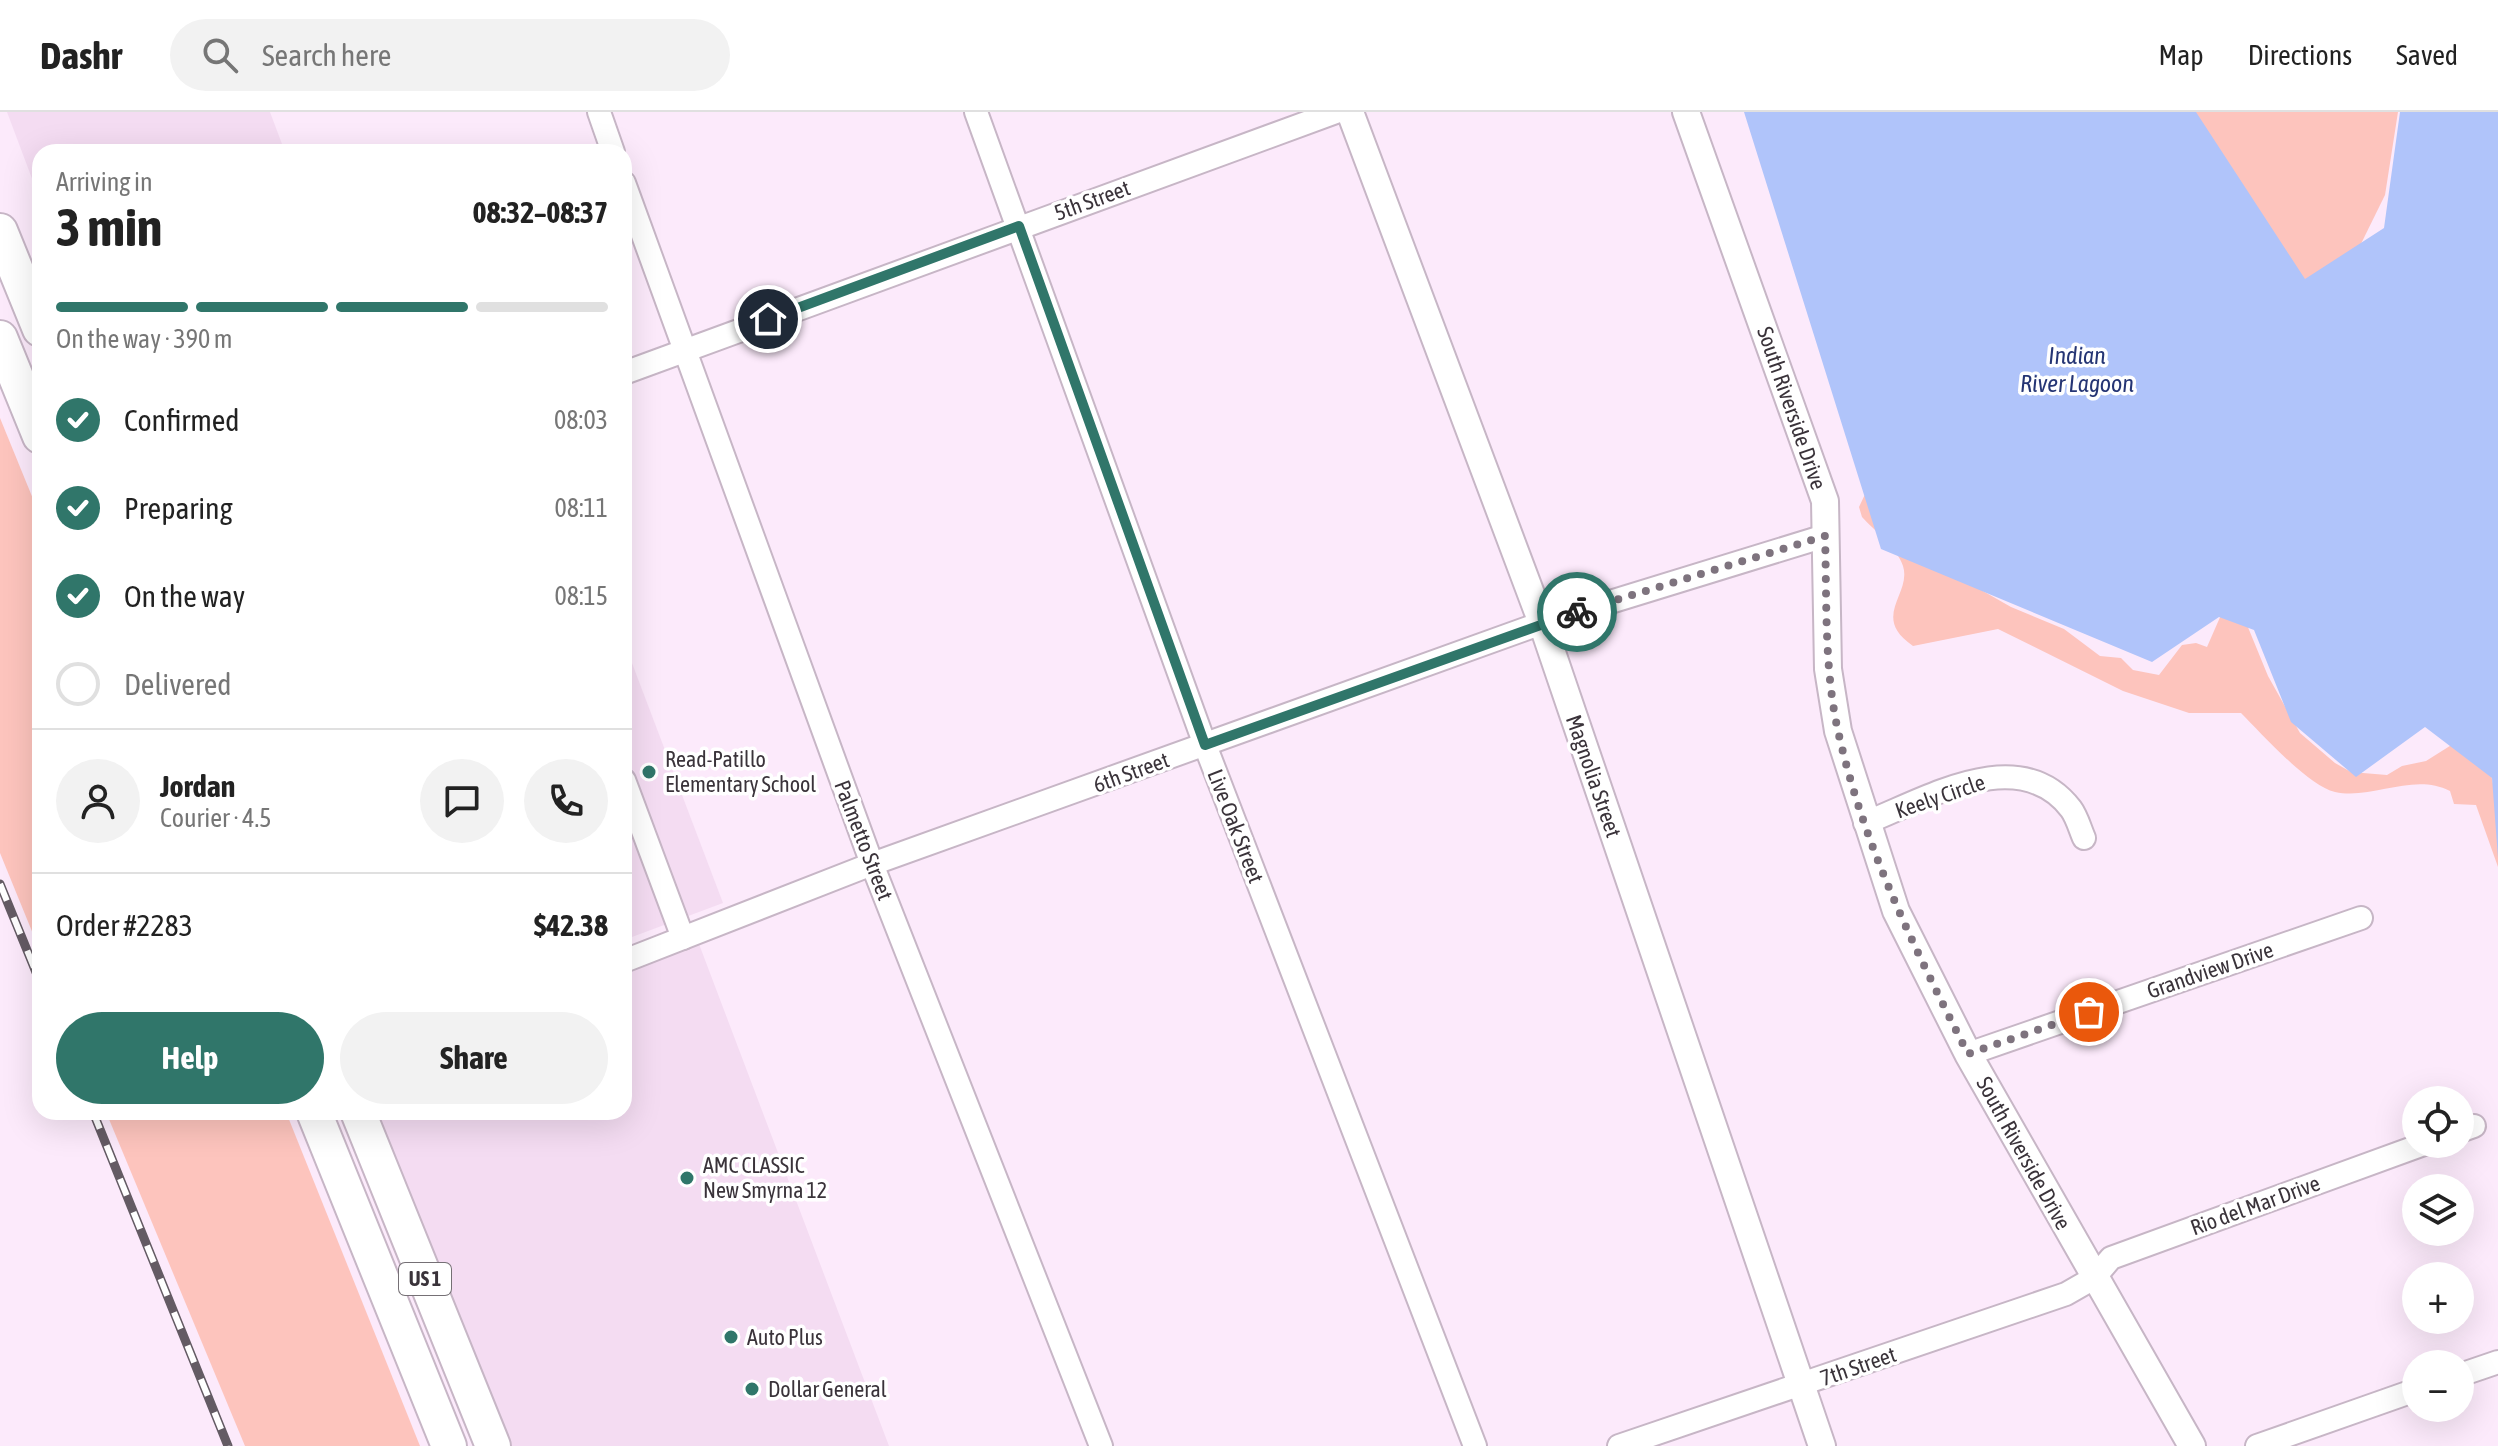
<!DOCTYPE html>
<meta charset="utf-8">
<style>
:root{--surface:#fff;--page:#f2f2f2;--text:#222;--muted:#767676;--line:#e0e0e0;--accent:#30766a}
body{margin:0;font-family:"Asap Condensed",sans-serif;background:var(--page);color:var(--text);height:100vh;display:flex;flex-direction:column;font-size:30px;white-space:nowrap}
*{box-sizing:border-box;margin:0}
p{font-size:26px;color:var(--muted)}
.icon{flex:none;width:44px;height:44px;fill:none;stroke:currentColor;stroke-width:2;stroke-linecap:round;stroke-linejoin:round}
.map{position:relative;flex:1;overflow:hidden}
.drawer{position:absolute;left:32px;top:32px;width:600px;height:976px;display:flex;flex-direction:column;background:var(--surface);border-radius:24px;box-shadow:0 8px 32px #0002}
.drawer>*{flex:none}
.buttons{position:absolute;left:2402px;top:974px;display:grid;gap:16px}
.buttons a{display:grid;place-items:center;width:72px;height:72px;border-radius:50%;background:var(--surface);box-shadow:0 8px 32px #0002;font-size:40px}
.pin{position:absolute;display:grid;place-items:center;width:68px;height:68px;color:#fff;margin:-34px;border:4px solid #fff;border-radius:50%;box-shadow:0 2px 8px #0007}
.courier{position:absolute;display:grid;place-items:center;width:80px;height:80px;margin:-40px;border:6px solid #30766a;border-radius:50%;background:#fff;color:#222;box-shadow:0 2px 10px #0007}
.headline em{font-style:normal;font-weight:700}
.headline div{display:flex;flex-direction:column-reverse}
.headline{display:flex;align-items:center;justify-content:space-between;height:136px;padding:0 24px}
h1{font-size:52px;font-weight:700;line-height:60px}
.bar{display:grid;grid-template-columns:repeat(4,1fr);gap:12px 8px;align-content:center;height:96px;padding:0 24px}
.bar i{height:10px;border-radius:6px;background:var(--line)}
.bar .active{background:var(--accent)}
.bar p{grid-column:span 4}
.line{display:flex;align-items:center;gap:20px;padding:0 24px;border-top:2px solid var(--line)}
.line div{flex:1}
.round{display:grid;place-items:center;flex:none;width:84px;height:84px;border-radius:42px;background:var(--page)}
ol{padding:0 24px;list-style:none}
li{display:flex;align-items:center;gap:24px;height:88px}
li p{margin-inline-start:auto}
li .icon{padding:8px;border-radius:50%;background:var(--accent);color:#fff;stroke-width:4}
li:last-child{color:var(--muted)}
li i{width:44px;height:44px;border:4px solid var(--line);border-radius:50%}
.primary-button{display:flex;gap:16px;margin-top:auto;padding:16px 24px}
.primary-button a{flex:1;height:92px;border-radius:48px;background:var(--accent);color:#fff;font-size:32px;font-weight:700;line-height:92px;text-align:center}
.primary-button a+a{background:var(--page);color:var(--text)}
header{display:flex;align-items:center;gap:48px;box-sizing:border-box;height:112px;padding:0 40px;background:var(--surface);border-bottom:2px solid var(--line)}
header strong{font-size:38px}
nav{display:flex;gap:44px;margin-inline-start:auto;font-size:28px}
.search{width:560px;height:72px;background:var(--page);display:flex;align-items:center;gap:20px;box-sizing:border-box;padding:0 28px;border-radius:44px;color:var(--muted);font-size:30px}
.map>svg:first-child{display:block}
.built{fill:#f4dcf2}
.green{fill:#fdc4bd}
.water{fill:#b0c4fa}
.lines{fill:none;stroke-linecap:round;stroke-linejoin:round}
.minor-casing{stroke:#c7b6c6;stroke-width:26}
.tertiary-casing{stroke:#c7b6c6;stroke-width:30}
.primary-casing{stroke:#c7b6c6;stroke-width:38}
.minor{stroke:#fff;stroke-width:22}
.tertiary{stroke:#fff;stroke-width:26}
.primary{stroke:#fff;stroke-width:34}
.rail-casing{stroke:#645b64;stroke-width:9}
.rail{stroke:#fff;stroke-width:6;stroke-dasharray:18;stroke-linecap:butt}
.done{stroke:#7e737e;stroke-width:8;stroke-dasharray:0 14.4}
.route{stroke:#30766a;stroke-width:10}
.poi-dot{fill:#30766a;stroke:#fff;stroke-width:3}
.labels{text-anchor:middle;stroke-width:7;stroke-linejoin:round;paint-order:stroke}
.shield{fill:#fff;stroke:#757075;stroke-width:2}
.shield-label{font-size:20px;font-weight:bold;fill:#3a333a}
.street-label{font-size:22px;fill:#3a333a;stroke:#fff}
.poi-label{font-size:22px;fill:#3a333a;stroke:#fff;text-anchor:start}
.water-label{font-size:24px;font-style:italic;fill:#253574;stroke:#fff}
</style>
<header>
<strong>Dashr</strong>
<div class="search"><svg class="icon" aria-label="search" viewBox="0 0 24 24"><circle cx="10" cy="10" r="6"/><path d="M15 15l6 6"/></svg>Search here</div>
<nav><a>Map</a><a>Directions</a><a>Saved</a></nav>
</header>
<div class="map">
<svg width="2498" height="1334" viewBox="0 0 2498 1334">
<rect width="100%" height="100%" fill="#fceafb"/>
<g class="built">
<path d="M7 0H270L285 40H40V88Z"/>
<path d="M624 530 723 791 624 828Z"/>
<path d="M699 832 889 1334H505L369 1000H624V861Z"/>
</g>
<g class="green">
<path d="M2187 0H2398L2385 83 2355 144 2306 174Z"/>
<path d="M0 306 40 404V839L0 741Z"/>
<path d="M1868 376 1946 458 2011 495 2064 517 2100 544 2121 546 2133 558 2159 563 2182 533 2196 531 2207 535 2221 503 2245 508 2268 564 2300 621 2335 651 2351 660 2387 663 2402 654 2426 649 2453 632 2491 662 2498 697V755L2476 693 2454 692 2450 679C2413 660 2373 688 2335 680 2307 673 2262 622 2241 601H2189L2123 579 1998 517 1913 534C1870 505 1912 482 1903 454 1898 437 1874 418 1862 405L1859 395Z"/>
<path d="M106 1000H286L420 1334H245Z"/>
</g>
<path class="water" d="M1744 0H2196L2305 167 2384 116 2400 0H2498V746L2492 666 2425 615 2356 665 2291 610 2254 518 2219 505 2152 550 1881 437Z"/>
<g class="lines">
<defs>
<g id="minor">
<path d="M599 0 613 40"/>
<path d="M976 0 1205 633 1475 1334"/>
<path d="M624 71 872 752 1101 1334"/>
<path d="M624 261 1336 0"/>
<path d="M624 668 683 826"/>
<path d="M1865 711C1925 688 2019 629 2071 697 2077 705 2080 717 2084 726"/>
<path d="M624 849 872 752 1542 511 1825 424"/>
<path d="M1968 942 2361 806"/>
<path d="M2460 1019 2474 1014"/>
<path d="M2460 1263 2498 1250"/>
<path d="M1619 1334 2066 1182 2094 1166 2111 1146 2424 1032"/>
<path d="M2257 1334 2416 1278"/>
</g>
<g id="tertiary">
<path d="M1350 0 1542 511 1822 1334"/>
<path d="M1686 0 1825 389 1828 557 1838 619 1896 799 1968 942 2192 1334"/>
</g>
<g id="primary">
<path d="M0 119 40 217"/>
<path d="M0 226 40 324"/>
<path d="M314 1000 449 1334"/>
<path d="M358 1000 493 1334"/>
</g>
</defs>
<use href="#minor" class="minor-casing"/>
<use href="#tertiary" class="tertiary-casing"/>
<use href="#primary" class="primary-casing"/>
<use href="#minor" class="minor"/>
<use href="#tertiary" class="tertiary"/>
<use href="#primary" class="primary"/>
<defs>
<g id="rail">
<path d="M0 772 40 870"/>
<path d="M93 1000 228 1334"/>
</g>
</defs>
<use href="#rail" class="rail-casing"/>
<use href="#rail" class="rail"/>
</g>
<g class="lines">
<path class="done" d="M1577 500 1825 424C1827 489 1824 556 1838 619 1864 736 1915 837 1968 942L2089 900"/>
<path class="route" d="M768 207 1019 114 1205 633 1577 500"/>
</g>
<g class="poi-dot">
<circle cx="649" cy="660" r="8"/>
<circle cx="687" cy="1066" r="8"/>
<circle cx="731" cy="1225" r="8"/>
<circle cx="752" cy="1277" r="8"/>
</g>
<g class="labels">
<rect class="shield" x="399" y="1151" width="52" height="32" rx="6"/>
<g class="shield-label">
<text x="425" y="1174">US 1</text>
</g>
<g class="street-label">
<text transform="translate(1092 88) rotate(-20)" y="8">5th Street</text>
<text transform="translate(1792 296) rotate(71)" y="8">South Riverside Drive</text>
<text transform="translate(1131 660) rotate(-20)" y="8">6th Street</text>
<text transform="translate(1594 664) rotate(71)" y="8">Magnolia Street</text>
<text transform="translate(1940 684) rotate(-19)" y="8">Keely Circle</text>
<text transform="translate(1236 714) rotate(69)" y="8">Live Oak Street</text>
<text transform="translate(864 728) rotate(69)" y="8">Palmetto Street</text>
<text transform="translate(2210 858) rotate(-19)" y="8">Grandview Drive</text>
<text transform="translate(2024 1041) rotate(61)" y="8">South Riverside Drive</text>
<text transform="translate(2255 1093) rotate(-20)" y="8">Rio del Mar Drive</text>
<text transform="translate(1858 1254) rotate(-19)" y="8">7th Street</text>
</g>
<g class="poi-label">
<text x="665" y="655">Read-Patillo<tspan x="665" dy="25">Elementary School</tspan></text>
<text x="703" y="1061">AMC CLASSIC<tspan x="703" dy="25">New Smyrna 12</tspan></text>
<text x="747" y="1233">Auto Plus</text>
<text x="768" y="1285">Dollar General</text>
</g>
<g class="water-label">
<text x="2077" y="252">Indian<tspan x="2077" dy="28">River Lagoon</tspan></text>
</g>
</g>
</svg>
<div class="buttons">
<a><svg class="icon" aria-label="locate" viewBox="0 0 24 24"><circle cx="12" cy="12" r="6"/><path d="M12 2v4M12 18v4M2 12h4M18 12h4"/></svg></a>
<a><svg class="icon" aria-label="layers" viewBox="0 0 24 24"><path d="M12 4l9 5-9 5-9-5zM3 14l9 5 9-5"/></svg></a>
<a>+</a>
<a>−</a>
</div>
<div class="pin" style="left:2089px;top:900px;background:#ea580c"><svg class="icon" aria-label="bag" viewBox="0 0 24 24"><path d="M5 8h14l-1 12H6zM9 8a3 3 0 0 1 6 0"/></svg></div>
<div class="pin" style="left:768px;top:207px;background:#1f2937"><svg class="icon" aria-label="home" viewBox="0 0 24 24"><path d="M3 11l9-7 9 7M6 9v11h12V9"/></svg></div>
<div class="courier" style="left:1577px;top:500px"><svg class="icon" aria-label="bike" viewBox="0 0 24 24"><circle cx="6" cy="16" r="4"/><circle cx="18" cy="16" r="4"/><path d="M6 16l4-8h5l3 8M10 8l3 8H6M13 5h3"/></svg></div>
<section class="drawer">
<div class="headline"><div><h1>3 min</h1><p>Arriving in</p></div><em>08:32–08:37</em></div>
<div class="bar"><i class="active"></i><i class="active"></i><i class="active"></i><i></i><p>On the way · 390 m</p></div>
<ol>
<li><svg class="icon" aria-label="check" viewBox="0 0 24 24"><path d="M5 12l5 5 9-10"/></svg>Confirmed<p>08:03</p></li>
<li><svg class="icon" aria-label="check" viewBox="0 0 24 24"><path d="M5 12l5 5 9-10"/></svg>Preparing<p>08:11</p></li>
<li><svg class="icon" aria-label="check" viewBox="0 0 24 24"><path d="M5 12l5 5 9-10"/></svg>On the way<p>08:15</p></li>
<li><i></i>Delivered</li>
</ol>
<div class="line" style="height:144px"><a class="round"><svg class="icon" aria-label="person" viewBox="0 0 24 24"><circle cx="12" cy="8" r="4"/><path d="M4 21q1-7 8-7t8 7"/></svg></a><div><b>Jordan</b><p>Courier · 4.5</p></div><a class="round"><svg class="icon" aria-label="chat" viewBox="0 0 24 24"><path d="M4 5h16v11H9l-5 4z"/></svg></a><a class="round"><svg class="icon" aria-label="phone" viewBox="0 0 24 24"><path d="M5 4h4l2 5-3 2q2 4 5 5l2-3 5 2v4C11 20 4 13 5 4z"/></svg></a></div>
<div class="line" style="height:104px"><div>Order #2283</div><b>$42.38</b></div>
<div class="primary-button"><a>Help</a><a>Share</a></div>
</section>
</div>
